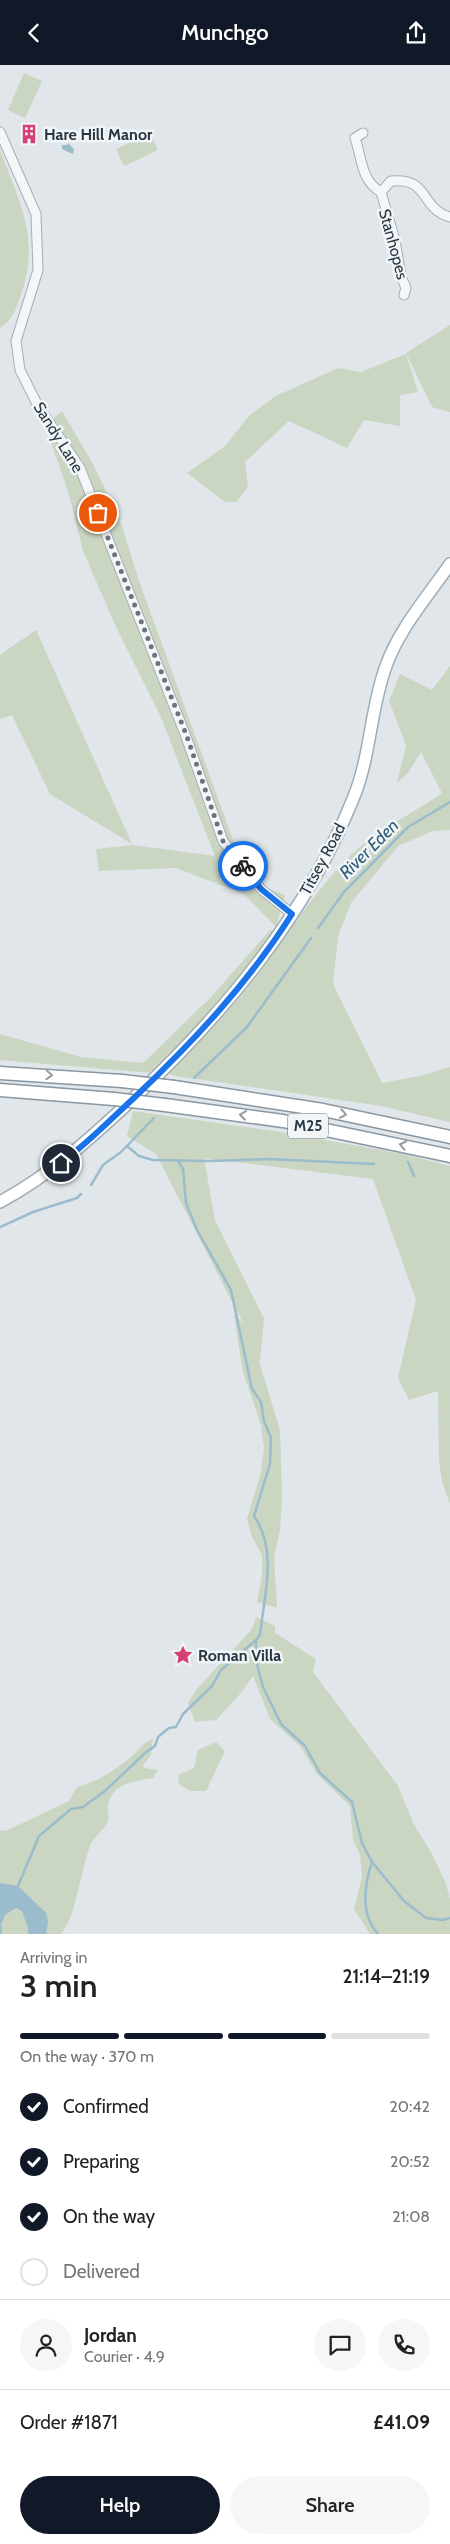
<!DOCTYPE html>
<meta charset="utf-8">
<style>
:root{--surface:#fff;--page:#f6f6f6;--text:#222;--muted:#767676;--line:#e0e0e0;--accent:#111827}
body{margin:0;font-family:Cabin,sans-serif;background:var(--page);color:var(--text);height:100vh;display:flex;flex-direction:column;font-size:19px;white-space:nowrap}
*{box-sizing:border-box;margin:0}
p{font-size:16px;color:var(--muted)}
.icon{flex:none;width:28px;height:28px;fill:none;stroke:currentColor;stroke-width:2;stroke-linecap:round;stroke-linejoin:round}
.map{position:relative;height:1869px;overflow:hidden}
.drawer{display:flex;flex-direction:column;background:var(--surface);flex:1}
.drawer>*{flex:none}
.pin{position:absolute;display:grid;place-items:center;width:42px;height:42px;color:#fff;margin:-21px;border:2px solid #fff;border-radius:50%;box-shadow:0 1px 5px #0007}
.courier{position:absolute;display:grid;place-items:center;width:50px;height:50px;margin:-25px;border:4px solid #1a73e8;border-radius:50%;background:#fff;color:#222;box-shadow:0 1px 6px #0007}
.headline em{font-style:normal;font-weight:600}
.headline div{display:flex;flex-direction:column-reverse}
.headline{display:flex;align-items:center;justify-content:space-between;height:85px;padding:0 20px}
h1{font-size:32px;font-weight:600;line-height:38px}
.bar{display:grid;grid-template-columns:repeat(4,1fr);gap:8px 5px;align-content:center;height:60px;padding:0 20px}
.bar i{height:6px;border-radius:4px;background:var(--line)}
.bar .active{background:var(--accent)}
.bar p{grid-column:span 4}
.line{display:flex;align-items:center;gap:12px;padding:0 20px;border-top:1px solid var(--line)}
.line div{flex:1}
.round{display:grid;place-items:center;flex:none;width:52px;height:52px;border-radius:26px;background:var(--page)}
ol{padding:0 20px;list-style:none}
li{display:flex;align-items:center;gap:15px;height:55px}
li p{margin-inline-start:auto}
li .icon{padding:5px;border-radius:50%;background:var(--accent);color:#fff;stroke-width:4}
li:last-child{color:var(--muted)}
li i{width:28px;height:28px;border:2px solid var(--line);border-radius:50%}
.cta{display:flex;gap:10px;margin-top:auto;padding:10px 20px}
.cta a{flex:1;height:58px;border-radius:30px;background:var(--accent);color:#fff;font-size:20px;font-weight:600;line-height:58px;text-align:center}
.cta a+a{background:var(--page);color:var(--text)}
header{display:flex;justify-content:space-between;align-items:center;height:65px;padding:0 20px;background:var(--accent);color:#fff;font-size:22px;font-weight:600}
.map>svg:first-child{display:block}
.green{fill:#cad5c2}
.water{fill:#9bbccc}
.lines{fill:none;stroke-linecap:round;stroke-linejoin:round}
.stream{stroke:#9bbccc;stroke-width:2.5}
.minor-casing{stroke:#a6aeb5;stroke-width:11}
.major-casing{stroke:#a0adb7;stroke-width:14}
.highway-casing{stroke:#8897a2;stroke-width:15}
.minor{stroke:#f4f6f8;stroke-width:9}
.major{stroke:#fff;stroke-width:11}
.highway{stroke:#fff;stroke-width:12}
.highway-bridge-casing{stroke:#8897a2;stroke-width:15;stroke-linecap:butt}
.highway-bridge{stroke:#fff;stroke-width:12}
.oneway{stroke:#949ba1}
.done{stroke:#69747d;stroke-width:5;stroke-dasharray:0 9}
.route{stroke:#1a73e8;stroke-width:6}
.labels{text-anchor:middle;stroke-width:5;stroke-linejoin:round;paint-order:stroke}
.shield{fill:#f1f5f8;stroke:#657079;stroke-width:1}
.shield-label{font-size:15px;font-weight:bold;fill:#293743}
.poi-label{font-size:16px;font-weight:bold;fill:#293743;stroke:#f1f5f8;text-anchor:start}
.street-label{font-size:16px;fill:#293743;stroke:#f1f5f8}
.water-label{font-size:18px;font-style:italic;fill:#315e78;stroke:#f1f5f8}
</style>
<header><svg class="icon" aria-label="back" viewBox="0 0 24 24"><path d="M15 5l-7 7 7 7"/></svg>Munchgo<svg class="icon" aria-label="share" viewBox="0 0 24 24"><path d="M12 15V3M7 8l5-5 5 5M5 13v7h14v-7"/></svg></header>
<div class="map">
<svg width="450" height="1869" viewBox="0 0 450 1869">
<rect width="100%" height="100%" fill="#e1e6ea"/>
<g class="green">
<path d="M24 8 42 16 25 53 8 45Z"/>
<path d="M150 69 158 85 124 101 116 84Z"/>
<path d="M0 85C19 136 41 175 21 229 16 244 13 254 0 263Z"/>
<path d="M450 260V347L432 342 406 288Z"/>
<path d="M406 289 418 327 400 330V361L364 355 347 383 289 356 245 397 248 422 236 437H225L187 408 225 381 249 351 274 332 338 303 361 307Z"/>
<path d="M62 346 93 399 121 458 139 516 236 783 261 821 285 830 276 862 244 829 176 803 99 806 96 784 132 780 215 791 160 650 117 564 83 486 68 426 45 361Z"/>
<path d="M36 565 132 779 50 729 12 650 0 654V590Z"/>
<path d="M450 601V765L433 766 398 781 351 838 338 871 333 919 382 1018 424 1010 450 1002V1057L381 1041 170 1010 169 1006C205 973 238 937 267 897 292 862 316 826 346 795 373 766 410 751 442 728L421 687 408 708 397 718 406 680 389 636 400 609 432 625Z"/>
<path d="M270 865 277 866 222 935 152 1008 0 995V969L81 992 143 998 211 932Z"/>
<path d="M133 1046 274 1066 403 1089 450 1101V1439L442 1416 439 1397 438 1326 409 1335 398 1313 416 1235 373 1114 204 1093 215 1155 264 1254 260 1297 258 1293 280 1365 282 1434 280 1465 274 1492 277 1543 257 1537 262 1510V1490L252 1472 247 1454 261 1407 264 1383 261 1360 243 1307 234 1250 243 1258 156 1089 127 1071Z"/>
<path d="M256 1552 275 1561V1568L316 1594 313 1607 398 1721 414 1760 431 1787 446 1819 450 1834V1869H370L354 1844 362 1812 360 1790 353 1774 350 1741 317 1709 300 1681 270 1654 253 1611 240 1629 216 1655 195 1657 188 1638 196 1625 252 1564Z"/>
<path d="M153 1674 151 1690 143 1700 144 1703 158 1705 153 1713C134 1717 112 1717 108 1741 107 1745 109 1751 108 1756 105 1765 93 1772 90 1781 81 1803 76 1853 61 1869H0V1765L6 1766 69 1736 77 1722C99 1716 114 1706 132 1691 139 1684 144 1677 153 1674Z"/>
<path d="M216 1677 225 1686 206 1726H190L179 1719 178 1710 194 1703 198 1685Z"/>
</g>
<g class="water">
<path d="M68 78 74 84 73 89 62 84V80H67Z"/>
<path d="M0 1818 18 1821 46 1848 48 1857 46 1869H28V1863L22 1846 16 1843 5 1850 1 1859 2 1869H0Z"/>
</g>
<g class="lines">
<g class="stream">
<path d="M318 863 344 827 408 762 450 737"/>
<path d="M194 1013 247 962 311 873"/>
<path d="M127 1081 139 1091 153 1095 209 1096 270 1094 374 1099"/>
<path d="M408 1097 414 1111"/>
<path d="M91 1120 103 1100 121 1087 154 1053"/>
<path d="M0 1162 33 1147 77 1133 81 1129"/>
<path d="M256 1576V1595L263 1622 281 1659 305 1681 320 1708 352 1737 362 1778 372 1797 404 1836 426 1853 443 1855 450 1853"/>
<path d="M372 1797C364 1821 360 1849 378 1869"/>
<path d="M15 1823 18 1821 39 1771 71 1744 83 1742 105 1726 145 1688 155 1681 158 1672 169 1663 176 1662 183 1649 212 1621 221 1605 256 1575 260 1570C264 1531 278 1485 254 1451L270 1399 271 1373 264 1356 261 1337 252 1324 231 1225 197 1165 186 1138 183 1104 178 1096"/>
</g>
<defs>
<g id="minor">
<path d="M0 67 36 149 38 205 16 276 20 305 37 339 80 403 185 669 223 776 261 824 292 849"/>
<path d="M363 68 355 73C362 93 361 116 381 127"/>
<path d="M404 230 406 223 401 211 395 175 381 127 391 116C430 112 420 144 450 152"/>
</g>
<path id="major" d="M0 1137C52 1109 93 1071 136 1031 226 946 306 850 353 734 371 691 370 644 386 601 399 564 428 531 450 499"/>
<g id="highway">
<path d="M0 1008 122 1016"/>
<path d="M174 1022 323 1045 450 1072"/>
<path d="M0 1025 114 1034"/>
<path d="M165 1040 283 1056 450 1091"/>
</g>
</defs>
<use href="#minor" class="minor-casing"/>
<use href="#major" class="major-casing"/>
<use href="#highway" class="highway-casing"/>
<use href="#minor" class="minor"/>
<use href="#major" class="major"/>
<use href="#highway" class="highway"/>
<defs>
<g id="highway-bridge">
<path d="M122 1016 174 1022"/>
<path d="M114 1034 165 1040"/>
</g>
</defs>
<use href="#highway-bridge" class="highway-bridge-casing"/>
<use href="#highway-bridge" class="highway-bridge"/>
</g>
<defs><path id="oneway-chevron" d="M-2-3.5L2.5 0L-2 3.5" fill="none" stroke-width="1.6" stroke-linecap="round" stroke-linejoin="round" transform="scale(1.25)"/></defs>
<g class="oneway">
<use href="#oneway-chevron" transform="translate(49 1010) rotate(3)"/>
<use href="#oneway-chevron" transform="translate(343 1049) rotate(11)"/>
<use href="#oneway-chevron" transform="translate(243 1050) rotate(-172)"/>
<use href="#oneway-chevron" transform="translate(403 1080) rotate(-168)"/>
</g>
<g class="lines">
<path class="done" d="M98 448 186 669 223 776 243 801"/>
<path class="route" d="M61 1098C88 1078 111 1054 135 1032 194 976 249 917 292 849L261 824 243 801"/>
</g>
<defs>
<symbol id="building-bare" viewBox="-9 -9 18 18"><path d="M-4-6H4V6H1V3H-1V6H-4ZM-2.5-4.3h1.7v1.8h-1.7ZM.8-4.3h1.7v1.8H.8ZM-2.5-1h1.7V.8h-1.7ZM.8-1h1.7V.8H.8Z" fill="#d44273" stroke="#f1f5f8" stroke-width="2.5" paint-order="stroke"/></symbol>
<symbol id="sight-bare" viewBox="-9 -9 18 18"><path d="M0-6L1.8-2.2L6-1.7L2.9 1.2L3.7 5.4L0 3.3L-3.7 5.4L-2.9 1.2L-6-1.7L-1.8-2.2Z" fill="#d44273" stroke="#f1f5f8" stroke-width="2.5" paint-order="stroke"/></symbol>
</defs>
<g fill-rule="evenodd">
<use href="#building-bare" x="15" y="55" width="28" height="28"/>
<use href="#sight-bare" x="169" y="1576" width="28" height="28"/>
</g>
<g class="labels">
<rect class="shield" x="288" y="1048.5" width="40" height="25" rx="4"/>
<g class="shield-label">
<text x="308" y="1066">M25</text>
</g>
<g class="poi-label">
<text x="44" y="75">Hare Hill Manor</text>
<text x="198" y="1596">Roman Villa</text>
</g>
<g class="street-label">
<text transform="translate(394 179) rotate(75)" y="6">Stanhopes</text>
<text transform="translate(59 372) rotate(58)" y="6">Sandy Lane</text>
<text transform="translate(322 794) rotate(-62)" y="6">Titsey Road</text>
</g>
<g class="water-label">
<text transform="translate(369 784) rotate(-45)" y="6">River Eden</text>
</g>
</g>
</svg>
<div class="pin" style="left:98px;top:448px;background:#ea580c"><svg class="icon" aria-label="bag" viewBox="0 0 24 24"><path d="M5 8h14l-1 12H6zM9 8a3 3 0 0 1 6 0"/></svg></div>
<div class="pin" style="left:61px;top:1098px;background:#1f2937"><svg class="icon" aria-label="home" viewBox="0 0 24 24"><path d="M3 11l9-7 9 7M6 9v11h12V9"/></svg></div>
<div class="courier" style="left:243px;top:801px"><svg class="icon" aria-label="bike" viewBox="0 0 24 24"><circle cx="6" cy="16" r="4"/><circle cx="18" cy="16" r="4"/><path d="M6 16l4-8h5l3 8M10 8l3 8H6M13 5h3"/></svg></div>
</div>
<section class="drawer">
<div class="headline"><div><h1>3 min</h1><p>Arriving in</p></div><em>21:14–21:19</em></div>
<div class="bar"><i class="active"></i><i class="active"></i><i class="active"></i><i></i><p>On the way · 370 m</p></div>
<ol>
<li><svg class="icon" aria-label="check" viewBox="0 0 24 24"><path d="M5 12l5 5 9-10"/></svg>Confirmed<p>20:42</p></li>
<li><svg class="icon" aria-label="check" viewBox="0 0 24 24"><path d="M5 12l5 5 9-10"/></svg>Preparing<p>20:52</p></li>
<li><svg class="icon" aria-label="check" viewBox="0 0 24 24"><path d="M5 12l5 5 9-10"/></svg>On the way<p>21:08</p></li>
<li><i></i>Delivered</li>
</ol>
<div class="line" style="height:90px"><a class="round"><svg class="icon" aria-label="person" viewBox="0 0 24 24"><circle cx="12" cy="8" r="4"/><path d="M4 21q1-7 8-7t8 7"/></svg></a><div><b>Jordan</b><p>Courier · 4.9</p></div><a class="round"><svg class="icon" aria-label="chat" viewBox="0 0 24 24"><path d="M4 5h16v11H9l-5 4z"/></svg></a><a class="round"><svg class="icon" aria-label="phone" viewBox="0 0 24 24"><path d="M5 4h4l2 5-3 2q2 4 5 5l2-3 5 2v4C11 20 4 13 5 4z"/></svg></a></div>
<div class="line" style="height:65px"><div>Order #1871</div><b>£41.09</b></div>
<div class="cta"><a>Help</a><a>Share</a></div>
</section>
